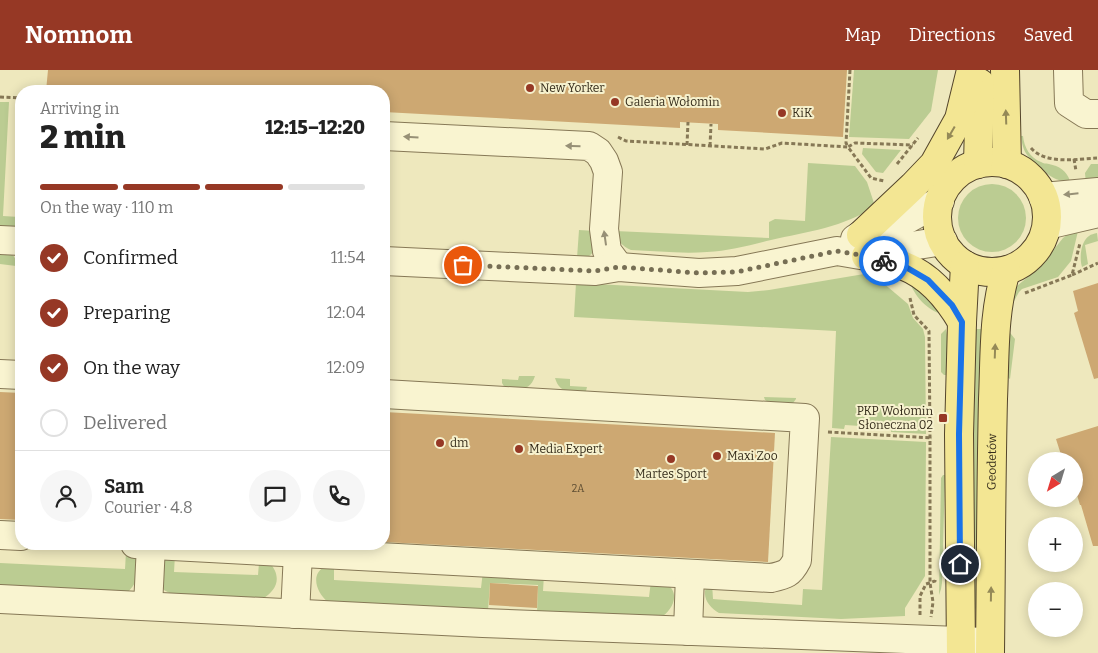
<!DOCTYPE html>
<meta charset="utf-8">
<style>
:root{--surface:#fff;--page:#f6f6f6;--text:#222;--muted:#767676;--line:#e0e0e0;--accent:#963825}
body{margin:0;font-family:Bitter,serif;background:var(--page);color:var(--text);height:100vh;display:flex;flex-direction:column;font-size:19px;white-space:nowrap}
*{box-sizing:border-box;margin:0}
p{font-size:16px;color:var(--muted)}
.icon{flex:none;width:28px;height:28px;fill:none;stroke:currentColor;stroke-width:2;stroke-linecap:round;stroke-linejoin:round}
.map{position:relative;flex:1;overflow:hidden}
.drawer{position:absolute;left:15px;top:15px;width:375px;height:465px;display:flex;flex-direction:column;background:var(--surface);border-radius:20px;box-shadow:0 2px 12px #0003}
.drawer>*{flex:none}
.needle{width:32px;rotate:218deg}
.fabs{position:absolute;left:1028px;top:382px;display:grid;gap:10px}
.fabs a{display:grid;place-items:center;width:55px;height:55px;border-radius:50%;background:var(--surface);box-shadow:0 2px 12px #0003;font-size:25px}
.pin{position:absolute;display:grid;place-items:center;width:42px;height:42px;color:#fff;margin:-21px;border:2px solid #fff;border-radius:50%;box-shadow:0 1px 5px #0007}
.courier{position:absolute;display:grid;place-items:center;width:50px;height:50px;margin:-25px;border:4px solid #1a73e8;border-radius:50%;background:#fff;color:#222;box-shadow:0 1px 6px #0007}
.head em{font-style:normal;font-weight:800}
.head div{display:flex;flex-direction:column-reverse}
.head{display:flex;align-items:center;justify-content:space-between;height:85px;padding:0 25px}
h1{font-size:32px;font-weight:800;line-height:38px}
.bar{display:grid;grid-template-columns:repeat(4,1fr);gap:8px 5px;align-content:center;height:60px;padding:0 25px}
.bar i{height:6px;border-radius:4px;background:var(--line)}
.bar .on{background:var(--accent)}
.bar p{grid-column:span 4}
.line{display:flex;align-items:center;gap:12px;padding:0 25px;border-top:1px solid var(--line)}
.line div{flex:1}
.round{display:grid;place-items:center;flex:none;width:52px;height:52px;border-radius:26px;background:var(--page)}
ol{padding:0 25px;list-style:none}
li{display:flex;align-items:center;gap:15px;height:55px}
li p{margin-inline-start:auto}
li .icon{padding:5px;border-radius:50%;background:var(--accent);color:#fff;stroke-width:4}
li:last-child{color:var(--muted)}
li i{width:28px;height:28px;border:2px solid var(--line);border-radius:50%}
header{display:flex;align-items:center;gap:30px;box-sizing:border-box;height:70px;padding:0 25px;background:var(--accent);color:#fff}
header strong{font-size:24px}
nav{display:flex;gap:28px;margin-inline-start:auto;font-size:18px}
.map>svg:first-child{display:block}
.grass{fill:#bbcc92}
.building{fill:#cda872}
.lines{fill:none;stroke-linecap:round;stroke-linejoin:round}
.minor-casing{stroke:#867856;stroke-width:30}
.major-casing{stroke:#54452b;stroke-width:30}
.path{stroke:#867856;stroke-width:3;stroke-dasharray:4 2.5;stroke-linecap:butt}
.minor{stroke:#f9f4d0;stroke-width:28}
.major{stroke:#f3e693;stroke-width:28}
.oneway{fill:#948957}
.oneway2{fill:#979076}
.done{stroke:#766e54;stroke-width:5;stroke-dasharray:0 9}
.route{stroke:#1a73e8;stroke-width:6}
.poi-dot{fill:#963825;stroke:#f6f1cd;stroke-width:2}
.labels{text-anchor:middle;stroke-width:4;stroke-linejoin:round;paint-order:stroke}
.number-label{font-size:10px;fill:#5b4b31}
.poi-label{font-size:12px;fill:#352c1b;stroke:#f6f1cd;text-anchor:start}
.street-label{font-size:12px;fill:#352c1b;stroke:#f6f1cd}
</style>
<header>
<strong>Nomnom</strong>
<nav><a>Map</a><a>Directions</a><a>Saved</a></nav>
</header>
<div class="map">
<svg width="1098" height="583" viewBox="0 0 1098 583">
<rect width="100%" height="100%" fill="#eee8bd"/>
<g class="grass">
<path d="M854 0H938L931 41 909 69 849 67Z"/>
<path d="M0 32H9L3 146 19 147 18 153 14 157 0 158Z"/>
<path d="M1021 66H1023C1024 77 1030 88 1041 92 1044 94 1045 93 1049 94 1059 96 1067 101 1070 111 1058 112 1050 107 1042 99 1029 87 1023 85 1021 66Z"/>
<path d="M863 78 901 80 883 103 876 102 862 84Z"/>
<path d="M808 93 855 96 867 112 875 136C845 157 806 162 771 170 750 175 729 181 707 182 682 184 656 181 631 180 622 176 617 171 615 161L769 168V152L775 149 805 151Z"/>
<path d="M1091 94H1098V112L1086 114 1085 103Z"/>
<circle cx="992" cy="148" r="34"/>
<path d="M579 160 595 161C594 178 598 188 577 188Z"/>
<path d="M1078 161 1071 191 1058 207 1022 219 1019 222 1007 244 1012 220 1040 197 1063 168 1068 164Z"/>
<path d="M1097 163 1098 171 1085 175 1088 194 1082 197C1079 188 1081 171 1089 166 1091 164 1094 164 1097 163Z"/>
<path d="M0 182C10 183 17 184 16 196L0 194V197Z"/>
<path d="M870 203H882V212L908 234 913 248 923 259 925 267 926 364 891 362V358L845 355 844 359 832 358 836 261 574 247 576 213 748 222 769 220Z"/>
<path d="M910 211 916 214 942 244C929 242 912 224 910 211Z"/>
<path d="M946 259 948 271 947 305H944L941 302V264Z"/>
<path d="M973 259H986L980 525 974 544 970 546Z"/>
<path d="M1007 259 1015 269 1010 309 1007 307Z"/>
<path d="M519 306H535C530 322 519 319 505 318L502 313V309L518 310Z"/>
<path d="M555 308 570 309V316L587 317 586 321 584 322C570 321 560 324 555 308Z"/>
<path d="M764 327 796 328V329L793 333 790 334 770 333 765 330Z"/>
<path d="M831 367 926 372 925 506 905 538V546L841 549 719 543C709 537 701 527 707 515L712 513 713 529 725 530 802 535 803 519 822 520Z"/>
<path d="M943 405H945L942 513 941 519 939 525 941 408Z"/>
<path d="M126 482 133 485C143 497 138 512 128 522L0 517V493L125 499Z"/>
<path d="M175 485 174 502 258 505 259 493 269 492C282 506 278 520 262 529L175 526 164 520 161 515 163 492 165 488Z"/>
<path d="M334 494V510L481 518 483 501 544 505 543 521 649 527 651 511C656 512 662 511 667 514 681 524 672 541 660 548L537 543 538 515 490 513 488 541 328 532C317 523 309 504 326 496 328 495 331 495 334 494Z"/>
</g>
<g class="building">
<path d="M48 0H847L843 67 718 60V54L680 52V58L384 42V21H46Z"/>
<path d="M1098 213V308L1094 309 1074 243 1078 241 1073 221Z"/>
<path d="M0 322 21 323V450L0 449Z"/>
<path d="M384 342 775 363 768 492 384 472Z"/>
<path d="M1098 356V476H1093L1081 435H1080L1074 415V391H1063L1056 369Z"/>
<path d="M490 513 538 516 537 538 489 535Z"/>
</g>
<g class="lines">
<defs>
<g id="minor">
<path d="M1068 0 1069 33 1086 44H1098"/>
<path d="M384 66 589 76 598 82 604 91 608 102 604 159 607 181 619 197"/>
<path d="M1043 127 1098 122"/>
<path d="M1047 155 1098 143"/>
<path d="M855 169 861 165 895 156 940 131"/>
<path d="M0 170 21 171"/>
<path d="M384 191 595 201 619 197 699 203 737 201 837 181 866 186 899 178 943 171"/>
<path d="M0 304 21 305"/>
<path d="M0 465 21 466"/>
<path d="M135 474 771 508C785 505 790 504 797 490L805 348 384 324"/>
<path d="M0 529 483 553 985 572"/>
<path d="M148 536 151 475"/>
<path d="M295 544 298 483"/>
<path d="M688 561 690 504"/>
</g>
<g id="major">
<path d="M1005 0 1007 94"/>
<circle cx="992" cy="147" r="55"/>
<path d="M978 94 980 13"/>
<path d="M861 165 913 116 934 94 959 49 971 0"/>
<path d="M866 186C878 189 893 191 904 196 930 206 948 228 962 252"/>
<path d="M961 583 959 364 962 252 965 195"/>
<path id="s1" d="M990 583C991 498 991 413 993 329 995 286 993 242 1006 201"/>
</g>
</defs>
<use href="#minor" class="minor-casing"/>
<use href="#major" class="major-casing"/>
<g class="path">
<path d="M850 0 846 73 848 77 855 73 913 75"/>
<path d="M0 27 21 28"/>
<path d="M618 67 626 71 765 79 782 73 848 77 871 108 884 111"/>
<path d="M687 75 688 52"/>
<path d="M710 76 711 54"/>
<path d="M1031 78C1046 95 1077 89 1098 88"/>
<path d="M1074 89 1076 101"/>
<path d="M897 94 918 68"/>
<path d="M1072 205 1098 193"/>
<path d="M1025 223 1072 205 1080 173"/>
<path d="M910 228 914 245 929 261 930 368V513L933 532 931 547"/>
<path d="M828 362 932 368"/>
<path d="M920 545V526L926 514 935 511V510"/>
</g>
<use href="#minor" class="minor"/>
<use href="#major" class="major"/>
</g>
<defs><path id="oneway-solid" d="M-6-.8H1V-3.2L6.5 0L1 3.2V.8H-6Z" transform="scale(1.25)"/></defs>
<g class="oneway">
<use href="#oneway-solid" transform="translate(1006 47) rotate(-92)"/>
<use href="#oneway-solid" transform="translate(951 63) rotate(120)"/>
<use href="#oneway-solid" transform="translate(995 281) rotate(-88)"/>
<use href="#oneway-solid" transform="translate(991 524) rotate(-89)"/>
</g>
<g class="oneway2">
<use href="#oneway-solid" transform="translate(411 67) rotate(-176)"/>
<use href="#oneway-solid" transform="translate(573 76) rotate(-178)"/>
<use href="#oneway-solid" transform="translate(1071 124) rotate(174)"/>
<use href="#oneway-solid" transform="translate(605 168) rotate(-98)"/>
</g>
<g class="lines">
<path class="done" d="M463 195 595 201 619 197 699 203 736 202 837 181 866 186 884 191"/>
<path class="route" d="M884 191 904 196 928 210 952 235 962 252 959 364 960 494"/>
</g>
<g class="poi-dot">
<circle cx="530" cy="18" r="5"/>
<circle cx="615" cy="32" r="5"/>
<circle cx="782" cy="43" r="5"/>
<rect x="938" y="343" width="10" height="10" rx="2.5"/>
<circle cx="440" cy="373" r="5"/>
<circle cx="519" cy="379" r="5"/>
<circle cx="717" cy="386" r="5"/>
<circle cx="671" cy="389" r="5"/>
</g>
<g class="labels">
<g class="number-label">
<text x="578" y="422">2A</text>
</g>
<g class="poi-label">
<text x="540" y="22">New Yorker</text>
<text x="625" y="36">Galeria Wołomin</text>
<text x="792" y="47">KiK</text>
<text x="933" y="345" text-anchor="end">PKP Wołomin<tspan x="933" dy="14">Słoneczna 02</tspan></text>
<text x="450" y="377">dm</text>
<text x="529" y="383">Media Expert</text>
<text x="727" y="390">Maxi Zoo</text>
<text x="671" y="408" text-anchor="middle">Martes Sport</text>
</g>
<g class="street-label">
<text dy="4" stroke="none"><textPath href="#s1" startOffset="191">Geodetów</textPath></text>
</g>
</g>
</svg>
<div class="fabs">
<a><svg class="needle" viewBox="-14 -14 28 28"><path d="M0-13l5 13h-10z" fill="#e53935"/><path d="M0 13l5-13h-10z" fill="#767676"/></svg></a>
<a>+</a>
<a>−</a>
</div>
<div class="pin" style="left:463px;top:195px;background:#ea580c"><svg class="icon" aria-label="bag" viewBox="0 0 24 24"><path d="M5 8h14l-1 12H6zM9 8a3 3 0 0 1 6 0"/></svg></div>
<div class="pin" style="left:960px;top:494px;background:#1f2937"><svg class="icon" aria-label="home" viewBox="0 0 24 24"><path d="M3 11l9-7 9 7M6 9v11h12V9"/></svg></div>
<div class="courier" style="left:884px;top:191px"><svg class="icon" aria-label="bike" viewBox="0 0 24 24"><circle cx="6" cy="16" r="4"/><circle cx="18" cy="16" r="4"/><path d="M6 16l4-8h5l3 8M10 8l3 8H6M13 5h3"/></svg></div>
<section class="drawer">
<div class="head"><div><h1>2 min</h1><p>Arriving in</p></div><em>12:15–12:20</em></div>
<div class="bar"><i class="on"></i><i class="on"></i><i class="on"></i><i></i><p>On the way · 110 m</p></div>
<ol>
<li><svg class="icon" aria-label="check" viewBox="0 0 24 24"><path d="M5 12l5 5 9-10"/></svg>Confirmed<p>11:54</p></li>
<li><svg class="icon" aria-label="check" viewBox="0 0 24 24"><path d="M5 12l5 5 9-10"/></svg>Preparing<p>12:04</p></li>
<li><svg class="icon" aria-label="check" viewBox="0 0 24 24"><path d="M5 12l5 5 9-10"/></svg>On the way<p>12:09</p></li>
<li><i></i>Delivered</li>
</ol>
<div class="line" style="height:90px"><a class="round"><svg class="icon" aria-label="person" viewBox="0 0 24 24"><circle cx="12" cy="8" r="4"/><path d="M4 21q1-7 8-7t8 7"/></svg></a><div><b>Sam</b><p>Courier · 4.8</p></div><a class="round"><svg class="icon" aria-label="chat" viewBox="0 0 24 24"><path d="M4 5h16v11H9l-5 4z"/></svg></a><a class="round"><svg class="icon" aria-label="phone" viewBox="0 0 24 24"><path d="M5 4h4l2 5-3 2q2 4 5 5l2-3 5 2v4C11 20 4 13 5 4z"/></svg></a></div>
</section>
</div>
